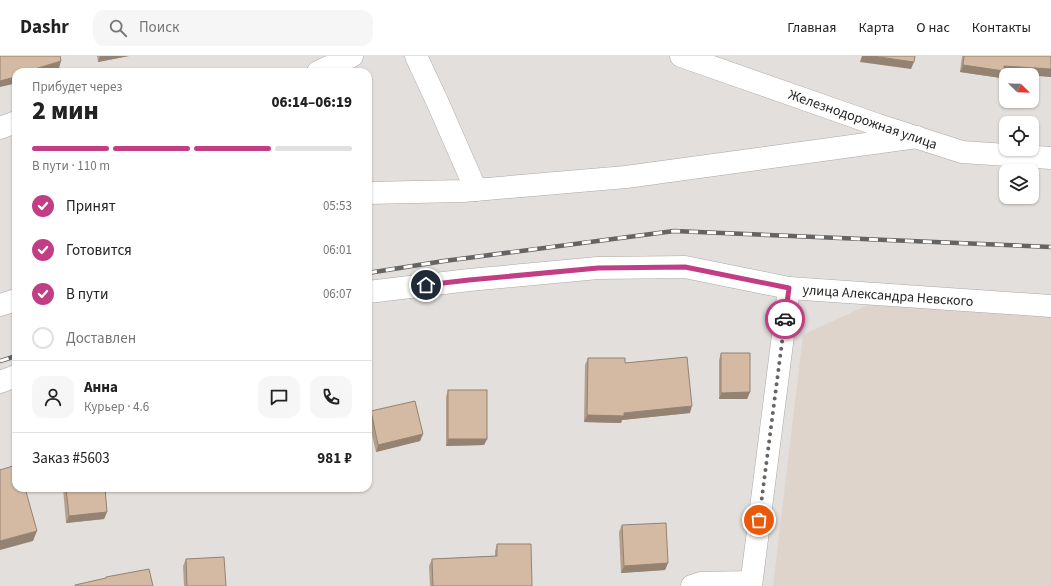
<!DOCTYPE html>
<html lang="ru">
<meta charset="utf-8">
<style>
:root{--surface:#fff;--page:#f6f6f6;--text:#222;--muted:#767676;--line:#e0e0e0;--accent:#c23e84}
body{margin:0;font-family:"Source Sans 3",sans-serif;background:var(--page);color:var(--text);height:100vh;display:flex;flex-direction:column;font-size:15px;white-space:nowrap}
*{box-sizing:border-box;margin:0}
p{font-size:13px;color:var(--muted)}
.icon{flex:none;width:22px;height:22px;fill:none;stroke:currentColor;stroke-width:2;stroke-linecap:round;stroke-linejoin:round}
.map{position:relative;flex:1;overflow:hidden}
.side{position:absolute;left:12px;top:12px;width:360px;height:424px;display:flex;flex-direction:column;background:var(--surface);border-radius:12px;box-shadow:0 1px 3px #0004}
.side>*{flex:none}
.needle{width:26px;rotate:113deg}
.controls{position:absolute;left:999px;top:12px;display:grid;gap:8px}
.controls a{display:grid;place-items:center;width:40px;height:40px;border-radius:8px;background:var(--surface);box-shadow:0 1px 3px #0004;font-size:20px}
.pin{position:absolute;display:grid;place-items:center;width:34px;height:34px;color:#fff;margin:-17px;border:2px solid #fff;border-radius:50%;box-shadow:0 1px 4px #0007}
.courier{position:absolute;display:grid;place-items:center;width:40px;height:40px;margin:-20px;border:3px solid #c23e84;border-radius:50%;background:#fff;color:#222;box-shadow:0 1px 5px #0007}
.overview em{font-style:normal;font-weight:800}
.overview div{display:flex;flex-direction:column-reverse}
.overview{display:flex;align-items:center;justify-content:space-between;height:68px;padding:0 20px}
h1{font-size:26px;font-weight:800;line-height:30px}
.bar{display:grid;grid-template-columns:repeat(4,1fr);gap:6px 4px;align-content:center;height:48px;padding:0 20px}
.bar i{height:5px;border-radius:3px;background:var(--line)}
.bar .selected{background:var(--accent)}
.bar p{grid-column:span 4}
.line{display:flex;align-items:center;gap:10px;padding:0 20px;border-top:1px solid var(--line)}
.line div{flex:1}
.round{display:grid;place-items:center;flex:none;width:42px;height:42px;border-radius:12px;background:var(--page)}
ol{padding:0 20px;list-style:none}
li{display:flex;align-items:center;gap:12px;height:44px}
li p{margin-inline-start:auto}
li .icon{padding:4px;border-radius:50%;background:var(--accent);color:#fff;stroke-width:4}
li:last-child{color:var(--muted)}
li i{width:22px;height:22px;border:2px solid var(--line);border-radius:50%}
header{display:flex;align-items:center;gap:24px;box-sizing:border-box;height:56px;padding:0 20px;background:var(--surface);border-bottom:1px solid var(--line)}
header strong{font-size:19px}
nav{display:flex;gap:22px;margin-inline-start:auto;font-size:14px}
.search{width:280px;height:36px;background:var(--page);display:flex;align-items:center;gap:10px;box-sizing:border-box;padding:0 14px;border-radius:12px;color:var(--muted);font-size:15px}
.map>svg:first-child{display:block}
.built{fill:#ded4cc}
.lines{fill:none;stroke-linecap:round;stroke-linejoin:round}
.street-casing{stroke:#aba8a5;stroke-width:23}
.street{stroke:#fff;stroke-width:22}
.rail-casing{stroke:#666463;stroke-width:4.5}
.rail{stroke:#fff;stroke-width:3;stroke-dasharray:9;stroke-linecap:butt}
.wall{fill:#b6a08c}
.shaded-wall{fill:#948272}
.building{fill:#d4baa3;stroke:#948272}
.done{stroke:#676564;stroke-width:4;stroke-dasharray:0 7.2}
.route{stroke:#c23e84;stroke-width:5}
.labels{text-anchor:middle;stroke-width:3;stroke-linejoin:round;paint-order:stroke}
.street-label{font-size:14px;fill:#252423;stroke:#fff}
</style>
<header>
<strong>Dashr</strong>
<div class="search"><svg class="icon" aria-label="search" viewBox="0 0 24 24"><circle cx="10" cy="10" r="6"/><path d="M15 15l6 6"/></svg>Поиск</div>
<nav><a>Главная</a><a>Карта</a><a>О нас</a><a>Контакты</a></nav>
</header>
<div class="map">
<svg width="1051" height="530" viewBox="0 0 1051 530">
<rect width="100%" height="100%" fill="#e2dfdc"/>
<path class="built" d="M874 246 1051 257V530H773L803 279Z"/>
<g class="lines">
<defs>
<g id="street">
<path d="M416 0 437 45 476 134"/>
<path d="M681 0 878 69 962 96 1051 102"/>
<path d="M318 16 352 0"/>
<path d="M0 72 16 66"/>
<path d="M368 137 463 135 626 121 917 81"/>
<path d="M368 236 469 224 598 212 685 211 789 232 1051 250"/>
<path d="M0 249 16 244"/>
<path d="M0 326 16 320"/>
<path d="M692 530 701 527 751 526"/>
<path d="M751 530 789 232"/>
</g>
</defs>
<use href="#street" class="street-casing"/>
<use href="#street" class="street"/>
<defs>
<g id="rail">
<path d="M368 217 444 205 674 175 1051 191"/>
<path d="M0 305 16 300"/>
</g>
</defs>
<use href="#rail" class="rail-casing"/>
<use href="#rail" class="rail"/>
</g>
<g class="wall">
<path d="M97 0H129L98 6Z"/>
<path d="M962 0H1051V21L1003 17 1001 22 960 16Z"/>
<path d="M721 297 750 336 747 343H719V304Z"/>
<path d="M588 302 625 307 690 357 622 364 621 367 584 366 585 309Z"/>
<path d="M448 334 487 383 484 389 446 390V341Z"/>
<path d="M371 355 423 378 420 385 376 396 368 362Z"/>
<path d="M63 432H105L107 456 104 463 66 467Z"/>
<path d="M622 469 668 507 665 514 621 517 619 476Z"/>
<path d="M497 488 532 530H430L429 510 432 503 495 500V495Z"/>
<path d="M186 503 226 530H184L183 510Z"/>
</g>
<g class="shaded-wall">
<path d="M100 0H129L98 6Z"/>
<path d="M862 0H872L914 6 911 13 860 6Z"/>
<path d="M61 5 59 12 46 16H25Z"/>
<path d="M963 9 1004 10 1051 13V21L1003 17 1001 22 960 16Z"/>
<path d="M16 18V25H14L13 28 0 31V25Z"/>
<path d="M750 336 747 343H719L721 337Z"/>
<path d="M692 350 690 357 622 364 621 367 584 366 587 359 624 357Z"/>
<path d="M423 378 420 385 376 396 378 389Z"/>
<path d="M448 383H487L484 389 446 390Z"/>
<path d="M107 456 104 463 66 467 69 460Z"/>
<path d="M37 475 33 485 0 494V485Z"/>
<path d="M668 507 665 514 621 517 624 510Z"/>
</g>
<g class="building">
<path d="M0 0H60L61 5 25 16H16V18L15 19V21L0 25Z"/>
<path d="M872 0H915L914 6Z"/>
<path d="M964 0H1051V13L1004 10V15L963 9Z"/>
<path d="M721 297H750V336L721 337Z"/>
<path d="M687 301 692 350 624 357V360L587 359 588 302H625V307Z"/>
<rect x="448" y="334" width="39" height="49"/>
<path d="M415 345 423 378 378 389 371 355Z"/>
<path d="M16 409V432H25L37 475 0 485V414Z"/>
<path d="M66 432H105L107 456 69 460Z"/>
<path d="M666 467 668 507 624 510 622 469Z"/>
<path d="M497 488H531L532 530H433L432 503 497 500Z"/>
<path d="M224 501 226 530H187L186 503Z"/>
<path d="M149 513 153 530H75V529L106 522V521Z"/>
</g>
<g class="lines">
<path class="done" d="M759 464 785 263"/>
<path class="route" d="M426 229 469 224 598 212 685 211 789 232 785 263"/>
</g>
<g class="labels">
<g class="street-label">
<text transform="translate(863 63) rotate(19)" y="5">Железнодорожная улица</text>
<text transform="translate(888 239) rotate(4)" y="5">улица Александра Невского</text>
</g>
</g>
</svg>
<div class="controls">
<a><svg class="needle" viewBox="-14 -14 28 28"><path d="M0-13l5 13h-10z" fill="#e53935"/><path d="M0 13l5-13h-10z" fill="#767676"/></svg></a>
<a><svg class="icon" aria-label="locate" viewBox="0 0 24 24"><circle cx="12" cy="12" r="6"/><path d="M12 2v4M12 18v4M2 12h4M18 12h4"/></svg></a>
<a><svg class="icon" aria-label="layers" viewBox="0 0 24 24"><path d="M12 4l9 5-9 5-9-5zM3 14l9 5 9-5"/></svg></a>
</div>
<div class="pin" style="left:759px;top:464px;background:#ea580c"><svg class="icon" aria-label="bag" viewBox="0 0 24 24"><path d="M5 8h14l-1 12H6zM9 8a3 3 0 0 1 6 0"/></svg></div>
<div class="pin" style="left:426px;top:229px;background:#1f2937"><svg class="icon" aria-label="home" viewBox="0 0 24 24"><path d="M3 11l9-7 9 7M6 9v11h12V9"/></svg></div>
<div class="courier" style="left:785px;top:263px"><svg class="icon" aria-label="car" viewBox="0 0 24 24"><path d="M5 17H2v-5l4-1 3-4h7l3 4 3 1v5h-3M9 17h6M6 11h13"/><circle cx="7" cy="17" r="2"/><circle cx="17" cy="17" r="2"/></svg></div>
<section class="side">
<div class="overview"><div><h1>2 мин</h1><p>Прибудет через</p></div><em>06:14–06:19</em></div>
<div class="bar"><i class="selected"></i><i class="selected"></i><i class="selected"></i><i></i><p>В пути · 110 m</p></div>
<ol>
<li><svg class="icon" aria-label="check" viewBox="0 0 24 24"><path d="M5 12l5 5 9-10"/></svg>Принят<p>05:53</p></li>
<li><svg class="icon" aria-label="check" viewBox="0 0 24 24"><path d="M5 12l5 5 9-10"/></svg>Готовится<p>06:01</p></li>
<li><svg class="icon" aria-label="check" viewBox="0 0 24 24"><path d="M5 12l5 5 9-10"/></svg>В пути<p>06:07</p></li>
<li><i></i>Доставлен</li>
</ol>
<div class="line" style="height:72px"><a class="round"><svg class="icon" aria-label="person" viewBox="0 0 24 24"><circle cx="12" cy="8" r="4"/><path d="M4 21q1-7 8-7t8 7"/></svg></a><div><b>Анна</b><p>Курьер · 4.6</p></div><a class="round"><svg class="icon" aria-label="chat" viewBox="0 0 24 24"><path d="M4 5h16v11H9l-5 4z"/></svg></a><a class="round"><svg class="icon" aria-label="phone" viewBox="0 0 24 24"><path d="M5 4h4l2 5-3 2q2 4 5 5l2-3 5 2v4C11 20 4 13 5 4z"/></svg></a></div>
<div class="line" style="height:52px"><div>Заказ #5603</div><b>981 ₽</b></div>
</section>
</div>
